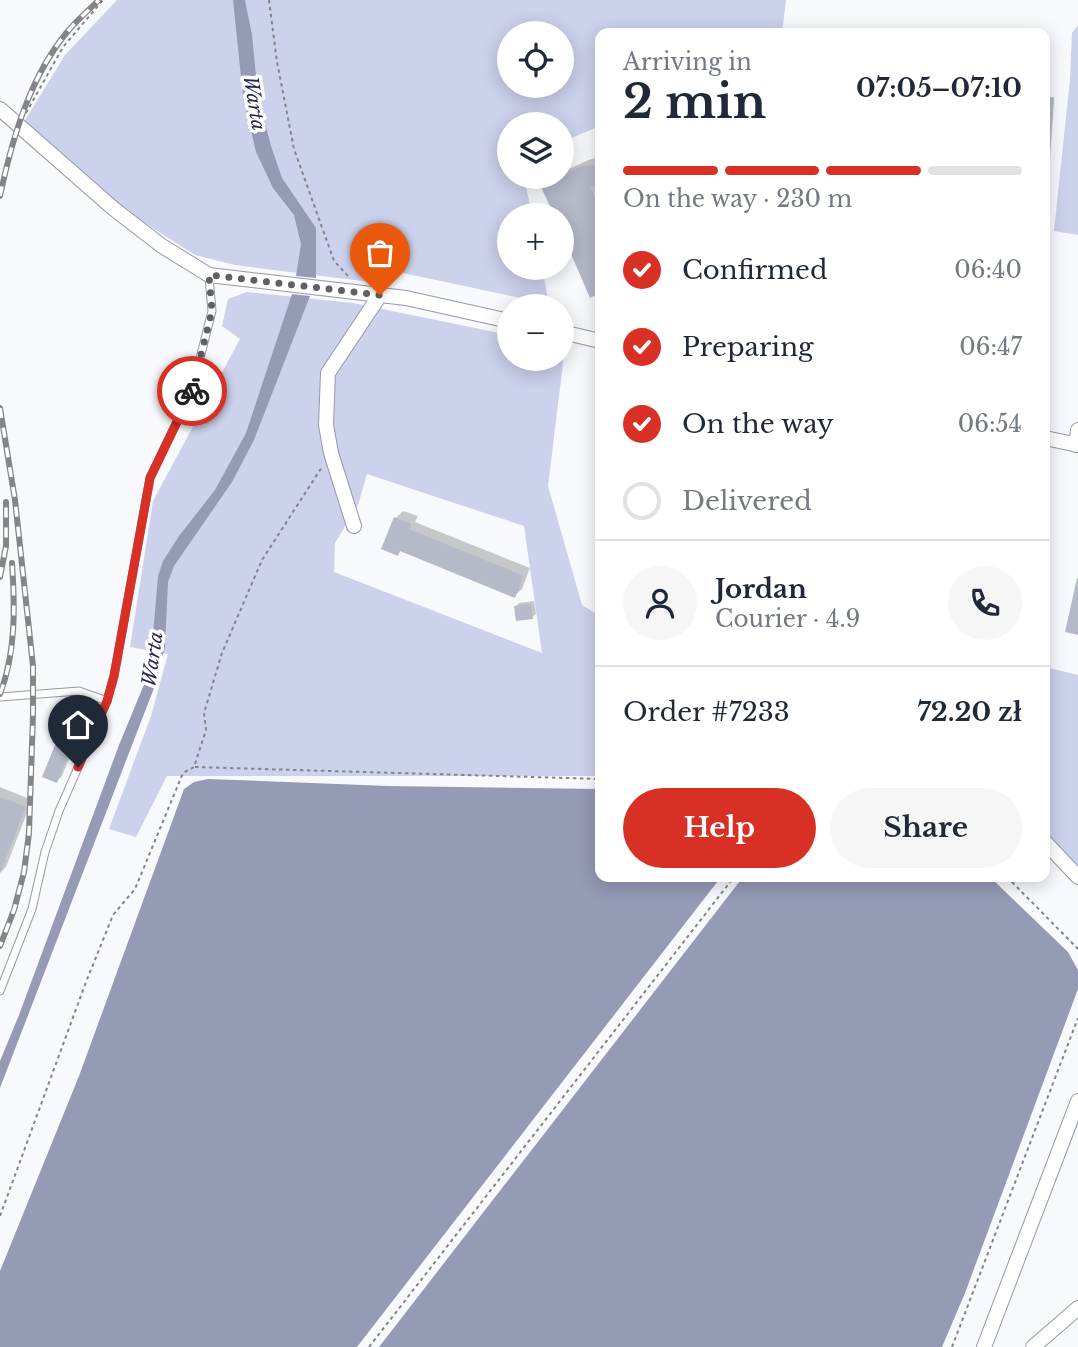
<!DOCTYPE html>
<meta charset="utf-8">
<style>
:root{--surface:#fff;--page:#f6f6f7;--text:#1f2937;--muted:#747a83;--line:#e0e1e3;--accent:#d93025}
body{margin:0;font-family:"Libre Baskerville",serif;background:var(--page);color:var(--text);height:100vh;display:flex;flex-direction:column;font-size:26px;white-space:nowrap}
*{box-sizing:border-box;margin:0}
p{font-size:23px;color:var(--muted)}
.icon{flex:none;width:38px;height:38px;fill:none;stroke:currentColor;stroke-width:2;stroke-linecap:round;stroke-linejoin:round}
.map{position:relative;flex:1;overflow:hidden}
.drawer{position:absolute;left:595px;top:28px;width:455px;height:854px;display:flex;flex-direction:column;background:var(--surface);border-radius:14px;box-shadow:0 4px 18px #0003}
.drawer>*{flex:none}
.tools{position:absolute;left:497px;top:21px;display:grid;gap:14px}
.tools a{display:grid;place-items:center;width:77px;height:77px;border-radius:50%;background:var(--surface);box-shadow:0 4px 18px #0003;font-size:35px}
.pin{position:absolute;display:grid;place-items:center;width:60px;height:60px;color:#fff;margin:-72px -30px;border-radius:50% 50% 50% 0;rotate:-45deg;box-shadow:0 0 7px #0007}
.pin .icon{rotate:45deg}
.courier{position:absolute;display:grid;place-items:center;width:70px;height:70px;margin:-35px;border:5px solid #d93025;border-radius:50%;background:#fff;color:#222;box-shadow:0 2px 9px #0007}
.overview em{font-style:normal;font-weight:700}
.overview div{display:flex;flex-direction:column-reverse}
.overview{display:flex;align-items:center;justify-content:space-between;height:119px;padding:0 28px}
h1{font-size:46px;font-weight:700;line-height:52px}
.bar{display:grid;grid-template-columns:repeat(4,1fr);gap:10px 7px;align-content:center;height:84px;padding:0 28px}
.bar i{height:9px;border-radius:5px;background:var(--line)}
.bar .current{background:var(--accent)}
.bar p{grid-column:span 4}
.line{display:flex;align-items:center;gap:18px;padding:0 28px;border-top:2px solid var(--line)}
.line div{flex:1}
.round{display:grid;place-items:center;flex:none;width:74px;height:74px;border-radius:37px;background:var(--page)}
ol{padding:0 28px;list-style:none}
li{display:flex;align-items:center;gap:21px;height:77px}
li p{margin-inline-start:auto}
li .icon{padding:7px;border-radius:50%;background:var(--accent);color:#fff;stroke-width:4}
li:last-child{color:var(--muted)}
li i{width:38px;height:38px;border:4px solid var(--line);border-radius:50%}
.button{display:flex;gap:14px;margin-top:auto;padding:14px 28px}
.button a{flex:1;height:80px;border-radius:42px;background:var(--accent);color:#fff;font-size:28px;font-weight:700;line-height:80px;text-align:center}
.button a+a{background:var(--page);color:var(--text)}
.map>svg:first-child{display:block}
.green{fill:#ccd1ec;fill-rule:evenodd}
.water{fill:#959ab5}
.shadow{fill:#0003}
.building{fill:#b5b9c8}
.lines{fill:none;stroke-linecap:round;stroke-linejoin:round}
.service-casing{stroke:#9598a8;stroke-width:9}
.minor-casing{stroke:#9598a8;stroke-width:16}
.path{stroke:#848589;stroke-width:2;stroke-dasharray:3.5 3.5;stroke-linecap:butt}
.service{stroke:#fff;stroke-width:7}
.minor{stroke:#fff;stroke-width:14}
.rail-casing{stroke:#848589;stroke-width:6}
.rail{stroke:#fff;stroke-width:3.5;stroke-dasharray:10;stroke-linecap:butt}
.done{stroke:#5f6065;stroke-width:7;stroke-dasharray:0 12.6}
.route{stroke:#d93025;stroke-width:9}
.labels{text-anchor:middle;stroke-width:7;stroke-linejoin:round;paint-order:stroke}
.water-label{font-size:19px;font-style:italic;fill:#252a51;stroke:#fff}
</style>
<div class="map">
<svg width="1078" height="1347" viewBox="0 0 1078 1347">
<rect width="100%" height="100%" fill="#f8f9fc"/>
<g class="green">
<path d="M117 0H786L782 33H600V126L562 142V124H509V177H524L532 215H509V268H542L549 304 375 267 378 283 235 265 195 255 134 216 94 186 24 122 65 55ZM509 33H562V86H509Z"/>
<path d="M1078 25V235L1054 231 1070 79 1072 33Z"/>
<path d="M247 292 353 303 509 335V359H562V346L565 347 548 486 582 605 600 616V776H167L136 837 109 829 151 716 168 654 130 647 153 501 240 339 222 326 228 299ZM367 474 524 526 542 653 334 572 335 543 358 505Z"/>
<path d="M1045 667 1078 675V866L1045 831Z"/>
</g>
<g class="water">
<path d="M233 0H245L252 35 258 96 271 146 282 178 316 228V278L296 276 301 244 294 215 273 188 256 152 243 96Z"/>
<path d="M292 294 310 296 254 440 232 482 174 566 168 582 165 648 154 688 0 1088V1061L19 1015 119 745 150 670 158 576 163 561 179 536 215 490 246 433Z"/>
<path d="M208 779 388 786 600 789V877H721L357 1347H0V1271L79 1076 184 789 194 782Z"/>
<path d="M743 877H990L1068 952 1078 970V989L965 1293 942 1347H379Z"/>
</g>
<g class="shadow">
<path d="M1045 97H1054L1045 231Z"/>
<path d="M600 158V291L591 295 562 229V215H556L542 185 550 178 562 177V172L591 159Z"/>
<path d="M403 511 418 516 415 522 530 568 522 589 514 596 401 550 397 554 396 518Z"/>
<path d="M534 601 536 614 532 617 516 607 519 603Z"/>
<path d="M79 697 92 702 62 776 57 781 74 702Z"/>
<path d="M0 787 32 800 6 867 0 873Z"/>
</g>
<g class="building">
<path d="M1045 97 1054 98 1047 199H1045Z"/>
<path d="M600 165V185L590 186 600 209V293L590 298 562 233V215H554L540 185 582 166Z"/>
<path d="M394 517 411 524 409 529 524 576 515 598 400 551 398 556 381 549Z"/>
<path d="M1077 578 1078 579V635L1065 632Z"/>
<path d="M531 604 533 619 516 621 514 606Z"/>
<path d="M73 701 88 707 57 783 42 777Z"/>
<path d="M0 797 26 807 0 873Z"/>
</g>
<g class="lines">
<defs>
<g id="service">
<path d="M0 697 79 691 107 701"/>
<path d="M0 991 32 909 45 852 59 811 107 701 114 676 150 478 192 390 212 311 209 276"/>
</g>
<g id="minor">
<path d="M0 109 114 209 162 246 209 275 406 298 509 321"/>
<path d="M562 332 600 341"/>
<path d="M1045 438 1078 445"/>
<path d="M1076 445 1078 430"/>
<path d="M354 526 331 453 326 425 328 373 380 295"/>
<path d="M1045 842 1078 877"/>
<path d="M984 1347 1078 1101"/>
<path d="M1033 1347 1078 1308"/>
</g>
</defs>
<use href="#service" class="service-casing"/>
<use href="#minor" class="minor-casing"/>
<g class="path">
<path d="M269 0 277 62 294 149 334 261 349 277"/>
<path d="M26 113 63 47 103 0"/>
<path d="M195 767 600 779"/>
<path d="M1007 877 1078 949"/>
<path d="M0 1216 86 982 113 915 135 889 183 773 194 767 206 730 204 713 222 653 262 560 322 467"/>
<path d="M369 1347 734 877"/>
<path d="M952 1347 1078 1018"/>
</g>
<use href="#service" class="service"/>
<use href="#minor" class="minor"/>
<defs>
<g id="rail">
<path d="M0 196C12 139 30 76 68 31 77 20 89 10 99 0"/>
<path d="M0 408 15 500 33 666V715L29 833 24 872 14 910 0 946"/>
<path d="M0 577 6 546V502"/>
<path d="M0 694C16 652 15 607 12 563"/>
</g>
</defs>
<use href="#rail" class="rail-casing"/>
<use href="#rail" class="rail"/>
</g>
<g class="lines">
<path class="done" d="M192 391 212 311 209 275 380 295"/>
<path class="route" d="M78 767 107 701 114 676 150 478 192 391"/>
</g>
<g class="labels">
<g class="water-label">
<text transform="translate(255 103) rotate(81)" y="7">Warta</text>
<text transform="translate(152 659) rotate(-82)" y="7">Warta</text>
</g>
</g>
</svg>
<div class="tools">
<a><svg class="icon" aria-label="locate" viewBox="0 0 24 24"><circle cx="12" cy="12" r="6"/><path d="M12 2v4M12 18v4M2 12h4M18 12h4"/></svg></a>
<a><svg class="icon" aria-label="layers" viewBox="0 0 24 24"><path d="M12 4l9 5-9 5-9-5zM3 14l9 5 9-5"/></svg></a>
<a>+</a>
<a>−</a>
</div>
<div class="pin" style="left:380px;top:295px;background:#ea580c"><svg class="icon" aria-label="bag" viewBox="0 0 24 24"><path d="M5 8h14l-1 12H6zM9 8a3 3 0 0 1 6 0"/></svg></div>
<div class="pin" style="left:78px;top:767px;background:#1f2937"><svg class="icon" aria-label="home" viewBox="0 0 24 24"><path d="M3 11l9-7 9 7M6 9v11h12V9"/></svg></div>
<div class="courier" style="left:192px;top:391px"><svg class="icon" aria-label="bike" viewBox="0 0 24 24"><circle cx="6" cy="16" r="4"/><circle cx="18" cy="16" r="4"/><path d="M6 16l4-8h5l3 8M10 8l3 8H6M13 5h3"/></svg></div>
<section class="drawer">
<div class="overview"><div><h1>2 min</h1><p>Arriving in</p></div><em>07:05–07:10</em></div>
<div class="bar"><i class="current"></i><i class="current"></i><i class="current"></i><i></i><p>On the way · 230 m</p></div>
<ol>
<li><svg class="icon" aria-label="check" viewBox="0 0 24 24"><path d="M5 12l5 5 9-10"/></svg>Confirmed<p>06:40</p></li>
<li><svg class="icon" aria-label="check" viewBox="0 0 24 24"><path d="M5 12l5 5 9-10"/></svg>Preparing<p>06:47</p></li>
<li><svg class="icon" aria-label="check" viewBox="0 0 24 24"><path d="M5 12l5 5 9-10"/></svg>On the way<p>06:54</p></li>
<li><i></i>Delivered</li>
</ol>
<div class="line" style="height:126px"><a class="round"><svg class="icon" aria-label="person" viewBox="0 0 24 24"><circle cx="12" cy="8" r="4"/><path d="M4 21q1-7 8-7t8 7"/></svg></a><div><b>Jordan</b><p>Courier · 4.9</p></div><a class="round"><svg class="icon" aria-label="phone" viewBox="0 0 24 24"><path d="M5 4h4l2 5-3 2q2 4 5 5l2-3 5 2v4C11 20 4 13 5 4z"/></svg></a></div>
<div class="line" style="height:91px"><div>Order #7233</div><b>72.20 zł</b></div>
<div class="button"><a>Help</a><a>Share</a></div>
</section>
</div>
